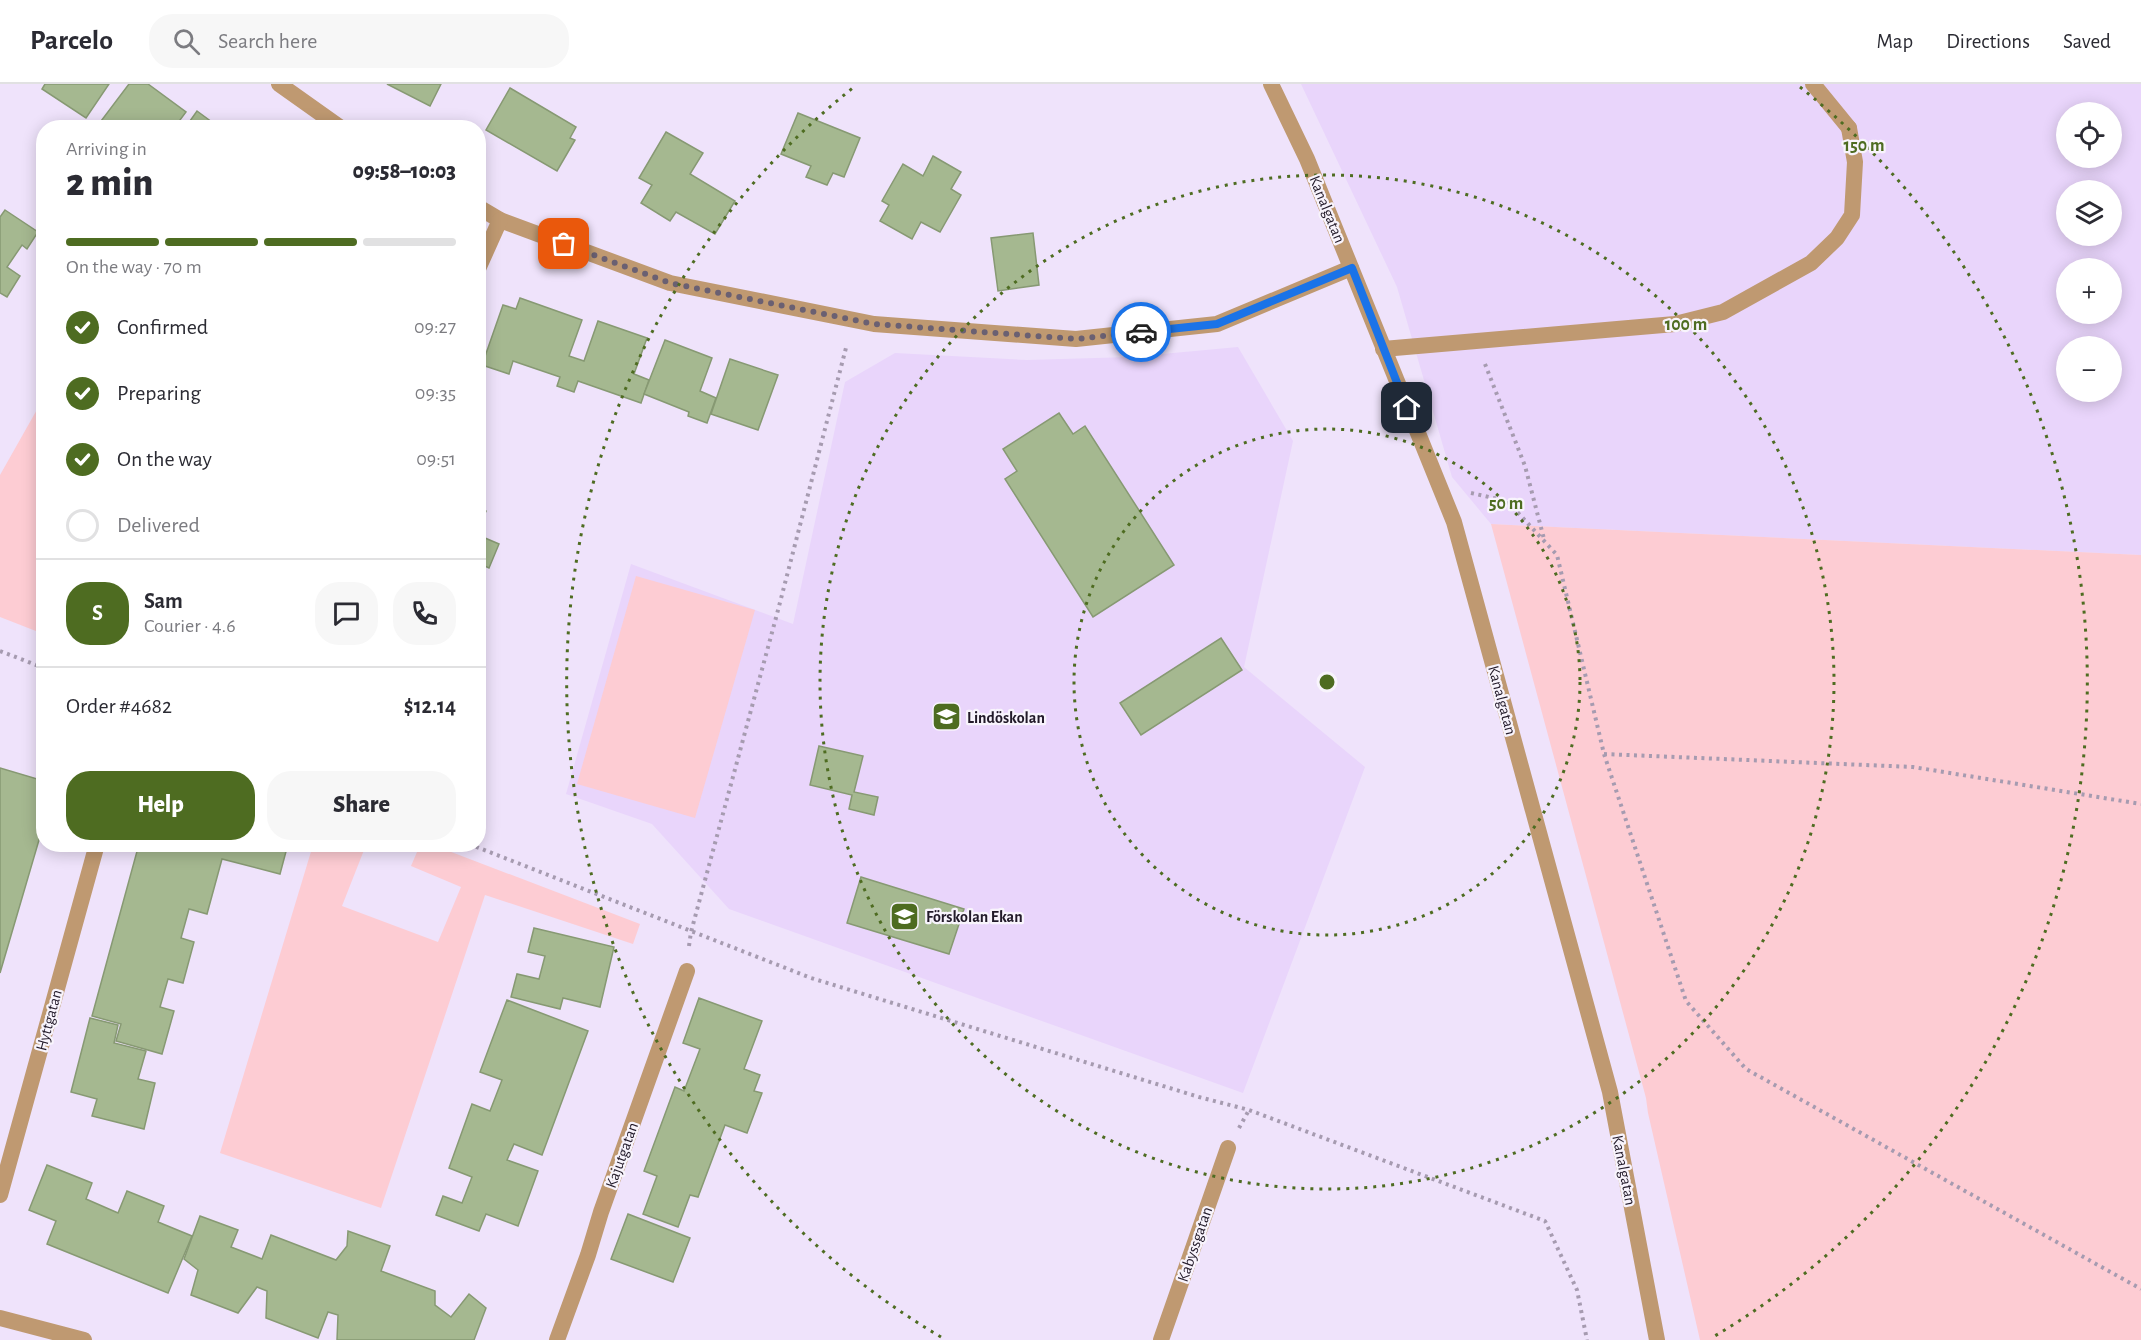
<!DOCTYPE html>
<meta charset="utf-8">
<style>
:root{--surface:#fff;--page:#f7f7f7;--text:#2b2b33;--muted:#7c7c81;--line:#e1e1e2;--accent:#4e6c21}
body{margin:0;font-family:"Alegreya Sans",sans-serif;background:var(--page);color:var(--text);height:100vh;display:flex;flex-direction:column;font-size:22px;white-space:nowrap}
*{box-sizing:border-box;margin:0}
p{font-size:20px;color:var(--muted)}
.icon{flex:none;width:33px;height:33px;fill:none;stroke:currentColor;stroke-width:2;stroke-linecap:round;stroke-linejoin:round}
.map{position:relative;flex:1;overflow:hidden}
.side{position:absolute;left:36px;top:36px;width:450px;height:732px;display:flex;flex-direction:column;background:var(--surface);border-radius:24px;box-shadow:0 3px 15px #0003}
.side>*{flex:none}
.tools{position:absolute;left:2056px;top:18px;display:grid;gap:12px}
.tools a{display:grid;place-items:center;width:66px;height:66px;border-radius:50%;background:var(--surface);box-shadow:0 3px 15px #0003;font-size:30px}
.pin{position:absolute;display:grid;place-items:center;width:51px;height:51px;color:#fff;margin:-26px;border-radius:12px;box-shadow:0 3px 9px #0006}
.courier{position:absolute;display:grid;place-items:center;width:60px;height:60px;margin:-30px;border:4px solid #1a73e8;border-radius:50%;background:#fff;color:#222;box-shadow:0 2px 8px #0007}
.head em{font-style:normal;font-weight:800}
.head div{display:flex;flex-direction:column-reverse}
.head{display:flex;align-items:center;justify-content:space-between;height:102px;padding:0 30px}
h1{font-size:39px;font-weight:800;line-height:45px}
.bar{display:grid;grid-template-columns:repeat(4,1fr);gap:9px 6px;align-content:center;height:72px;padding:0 30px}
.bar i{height:8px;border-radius:4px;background:var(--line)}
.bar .selected{background:var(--accent)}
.bar p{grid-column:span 4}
.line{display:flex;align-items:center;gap:15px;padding:0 30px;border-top:2px solid var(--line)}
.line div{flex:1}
.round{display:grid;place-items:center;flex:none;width:63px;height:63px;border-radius:24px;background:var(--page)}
ol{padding:0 30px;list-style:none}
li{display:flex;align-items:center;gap:18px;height:66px}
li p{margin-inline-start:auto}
li .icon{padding:6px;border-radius:50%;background:var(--accent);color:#fff;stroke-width:4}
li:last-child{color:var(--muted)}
li i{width:33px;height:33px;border:3px solid var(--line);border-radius:50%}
.action{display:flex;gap:12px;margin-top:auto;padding:12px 30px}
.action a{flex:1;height:69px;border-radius:24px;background:var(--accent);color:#fff;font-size:24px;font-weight:800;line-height:69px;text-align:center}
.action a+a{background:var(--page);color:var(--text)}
header{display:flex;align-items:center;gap:36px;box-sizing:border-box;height:84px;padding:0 30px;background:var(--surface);border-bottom:2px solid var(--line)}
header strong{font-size:28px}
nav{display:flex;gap:33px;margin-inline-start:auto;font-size:21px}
.search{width:420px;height:54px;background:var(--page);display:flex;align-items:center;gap:15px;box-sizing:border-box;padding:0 21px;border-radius:24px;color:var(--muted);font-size:22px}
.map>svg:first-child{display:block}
.built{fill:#e9d5fb;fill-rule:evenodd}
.green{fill:#fdccd3}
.building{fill:#a5b890;stroke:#879973;stroke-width:1.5}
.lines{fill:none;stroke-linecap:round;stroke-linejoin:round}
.path{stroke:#a69bb0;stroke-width:4;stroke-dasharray:3 4.5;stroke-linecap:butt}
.service{stroke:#bf9971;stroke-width:16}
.minor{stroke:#bf9971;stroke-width:16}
.done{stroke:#6a6072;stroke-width:6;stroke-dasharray:0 10.8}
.route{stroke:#1a73e8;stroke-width:8}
.ring{fill:none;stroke:#4e6c21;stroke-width:3;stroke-dasharray:3 6}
.labels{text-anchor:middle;stroke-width:4.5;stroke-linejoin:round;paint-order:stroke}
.street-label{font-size:16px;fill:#221a29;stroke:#f8f4fc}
.poi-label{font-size:16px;font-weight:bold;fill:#221a29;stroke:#f8f4fc;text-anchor:start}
.centre{fill:#4e6c21;stroke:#f8f4fc;stroke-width:3}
.ring-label{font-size:18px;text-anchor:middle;font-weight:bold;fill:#4e6c21;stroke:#f8f4fc;stroke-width:4.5;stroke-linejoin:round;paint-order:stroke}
</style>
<header>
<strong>Parcelo</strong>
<div class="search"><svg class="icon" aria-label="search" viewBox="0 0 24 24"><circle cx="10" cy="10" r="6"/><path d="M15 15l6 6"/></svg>Search here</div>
<nav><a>Map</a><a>Directions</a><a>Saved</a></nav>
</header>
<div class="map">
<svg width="2141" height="1256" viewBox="0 0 2141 1256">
<rect width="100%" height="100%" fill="#efe3fb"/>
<g class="built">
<path d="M1301 0H2141V471L1491 440 1452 393 1397 203ZM2067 28H2112V74H2067ZM2067 106H2112V152H2067ZM2067 184H2112V230H2067ZM2067 262H2112V308H2067Z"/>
<path d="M1238 263 1293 357 1244 583 1365 683 1243 1009 729 825 652 740 566 710 631 480 793 540 845 298 895 269 1027 276 1130 273Z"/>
</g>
<g class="green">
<path d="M43 315V552L41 549 0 533V391Z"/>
<path d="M1491 440 2141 471V1256H1700L1648 1029 1646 1014Z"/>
<path d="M636 492 755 526 695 734 577 700Z"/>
<path d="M313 761H366L342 822 438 858 461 803 411 782 420 761H433L640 840 633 860 485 811 381 1124 220 1069Z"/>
</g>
<g class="building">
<path d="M45 0H109L86 34 42 5Z"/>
<path d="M129 0H148L186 28 174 44H102L98 41Z"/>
<path d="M387 0H441L430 22Z"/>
<path d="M510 4 576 43 570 54 575 56 557 87 486 46Z"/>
<path d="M197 27 220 44H185Z"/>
<path d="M798 29 860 54 844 93 833 89 827 101 806 93 811 82 781 70Z"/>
<path d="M666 48 703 69 690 90 735 117 715 150 676 128 670 137 641 119 652 101 639 94Z"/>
<path d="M933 72 961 88 951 105 961 111 940 148 921 138 912 155 880 137 889 121 882 117 903 80 923 92Z"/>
<path d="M5 126 38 148 27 165 22 161 7 183 20 192 7 213 0 209V133Z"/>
<path d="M1033 149 1039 201 998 207 991 154Z"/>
<path d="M520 214 582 236 569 272 584 277 598 237 647 254 634 290 649 296 641 319 578 297 574 308 557 302 560 293 513 277 509 290 482 281 503 221 516 225Z"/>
<path d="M665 256 712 274 700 307 716 314 707 339 688 332 689 328 644 310Z"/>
<path d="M730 275 778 291 758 346 711 330Z"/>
<path d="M1059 329 1073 350 1085 342 1174 481 1093 533 1005 395 1017 387 1003 365Z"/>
<path d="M478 423 486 427 478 445Z"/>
<path d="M478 451 499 460 489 484 478 479Z"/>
<path d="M1221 554 1242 586 1141 651 1120 619Z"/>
<path d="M819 662 863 672 854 708 878 713 874 731 849 725 852 711 810 701Z"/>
<path d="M0 684 44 697V739L0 889Z"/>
<path d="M139 760H288L280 790 222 775 207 830 189 825 181 854 194 858 183 899 168 895 160 923 174 927 162 970 116 957 121 940 92 932Z"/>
<path d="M861 793 964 825 949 870 847 839Z"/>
<path d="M534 844 614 863 600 923 563 914 560 925 511 913 517 890 539 895 545 872 528 868Z"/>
<path d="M699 914 762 937 744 985 760 991 754 1007 762 1009 747 1049 725 1041 698 1113 690 1111 678 1143 643 1130 657 1092 644 1087 675 1003 684 1007 700 965 683 959Z"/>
<path d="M507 916 588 947 542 1071 514 1060 507 1076 538 1087 518 1142 486 1130 479 1147 436 1131 443 1112 462 1119 472 1093 449 1084 472 1020 490 1027 502 996 480 988Z"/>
<path d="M90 934 118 941 114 959 146 967 138 995 155 999 144 1045 92 1032 97 1015 71 1008Z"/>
<path d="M47 1081 92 1099 86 1115 118 1129 127 1107 164 1122 158 1138 192 1152 168 1209 47 1160 56 1137 29 1126Z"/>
<path d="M628 1130 690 1154 673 1198 611 1175Z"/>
<path d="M200 1132 238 1146 231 1163 262 1175 271 1151 336 1176 347 1162 348 1147 390 1162 381 1187 435 1207V1221L451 1233 469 1210 486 1224 474 1256H337L338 1231 328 1228 318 1254 266 1234 267 1207 257 1203 238 1229 191 1211 198 1186 184 1175Z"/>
</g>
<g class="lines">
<g class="path">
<path d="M1485 280 1525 382 1544 455"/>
<path d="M1471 409 1507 417 1557 471 1604 670 1686 917 1746 985 2141 1205"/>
<path d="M0 567 44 584"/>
<path d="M1604 670 1913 683 2141 720"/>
<path d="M469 760 811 894 1199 1013 1249 1026 1545 1137 1577 1206 1587 1256"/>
<path d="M689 862 691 848 777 530 847 260"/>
<path d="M1239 1044 1249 1026"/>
</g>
<path class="service" d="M1383 265 1675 240 1723 228 1811 179 1837 154 1852 131 1855 78 1849 44"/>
<g class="minor">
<path d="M279 0 341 44"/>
<path d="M1271 0 1307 75 1454 438 1610 1008 1657 1256"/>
<path d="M1813 0 1849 44"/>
<path d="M478 123 500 136 670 199 874 240 1076 255 1217 240 1351 184"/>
<path d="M478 185 500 136"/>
<path d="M0 1111 97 760"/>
<path d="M0 1234 84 1256"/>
<path d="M557 1256 588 1171 601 1128 687 887"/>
<path d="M1161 1256 1228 1064"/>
</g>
</g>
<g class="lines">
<path class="done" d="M564 160 670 199 874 240 1076 255 1141 248"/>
<path class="route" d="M1141 248 1217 240 1352 184 1407 324"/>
</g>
<g class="ring">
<circle cx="1327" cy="598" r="253"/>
<circle cx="1327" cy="598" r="507"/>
<path d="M941 1253A760 760 0 0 1 854 3M1800 3A760 760 0 0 1 1713 1253"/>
</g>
<defs>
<symbol id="school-square" viewBox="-11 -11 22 22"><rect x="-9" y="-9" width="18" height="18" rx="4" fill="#4e6c21" stroke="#f8f4fc"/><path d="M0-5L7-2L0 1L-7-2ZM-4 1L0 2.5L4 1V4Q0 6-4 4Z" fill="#fff"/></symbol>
</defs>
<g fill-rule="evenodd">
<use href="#school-square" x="930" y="616" width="33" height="33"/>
<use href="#school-square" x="888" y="816" width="33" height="33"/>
</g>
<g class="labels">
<g class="street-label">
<text transform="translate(1328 125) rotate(68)" y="6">Kanalgatan</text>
<text transform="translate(1503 616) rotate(75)" y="6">Kanalgatan</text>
<text transform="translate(48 936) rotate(-75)" y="6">Hyttgatan</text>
<text transform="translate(621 1071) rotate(-70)" y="6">Kajutgatan</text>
<text transform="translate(1625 1086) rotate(79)" y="6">Kanalgatan</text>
<text transform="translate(1194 1160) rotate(-71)" y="6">Kabyssgatan</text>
</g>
<g class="poi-label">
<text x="967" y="639">Lindöskolan</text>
<text x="926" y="838">Förskolan Ekan</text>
</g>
</g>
<circle cx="1327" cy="598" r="9" class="centre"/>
<g class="ring-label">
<text x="1864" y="67">150 m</text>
<text x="1686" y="246">100 m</text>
<text x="1506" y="425">50 m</text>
</g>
</svg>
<div class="tools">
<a><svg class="icon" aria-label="locate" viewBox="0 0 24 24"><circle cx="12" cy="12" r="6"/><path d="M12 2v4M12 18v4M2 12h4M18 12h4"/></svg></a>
<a><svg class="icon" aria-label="layers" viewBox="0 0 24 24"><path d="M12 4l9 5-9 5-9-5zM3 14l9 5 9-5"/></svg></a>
<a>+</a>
<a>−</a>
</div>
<div class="pin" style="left:564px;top:160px;background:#ea580c"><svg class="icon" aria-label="bag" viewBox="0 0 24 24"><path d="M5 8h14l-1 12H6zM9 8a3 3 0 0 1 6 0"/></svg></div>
<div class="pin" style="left:1407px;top:324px;background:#1f2937"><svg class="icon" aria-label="home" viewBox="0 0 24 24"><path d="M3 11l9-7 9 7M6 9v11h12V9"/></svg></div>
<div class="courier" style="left:1141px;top:248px"><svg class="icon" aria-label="car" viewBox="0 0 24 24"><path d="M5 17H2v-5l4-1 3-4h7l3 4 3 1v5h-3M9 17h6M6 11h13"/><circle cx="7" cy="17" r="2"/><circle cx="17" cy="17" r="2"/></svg></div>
<section class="side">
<div class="head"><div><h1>2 min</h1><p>Arriving in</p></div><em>09:58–10:03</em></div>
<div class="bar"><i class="selected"></i><i class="selected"></i><i class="selected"></i><i></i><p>On the way · 70 m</p></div>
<ol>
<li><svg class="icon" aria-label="check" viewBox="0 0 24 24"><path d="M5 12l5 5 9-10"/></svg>Confirmed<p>09:27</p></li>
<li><svg class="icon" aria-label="check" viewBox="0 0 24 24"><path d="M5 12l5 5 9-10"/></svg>Preparing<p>09:35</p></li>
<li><svg class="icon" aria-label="check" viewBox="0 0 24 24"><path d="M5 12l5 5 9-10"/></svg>On the way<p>09:51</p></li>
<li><i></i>Delivered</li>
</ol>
<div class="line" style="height:108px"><b class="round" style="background:var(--accent);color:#fff">S</b><div><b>Sam</b><p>Courier · 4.6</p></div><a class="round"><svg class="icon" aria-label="chat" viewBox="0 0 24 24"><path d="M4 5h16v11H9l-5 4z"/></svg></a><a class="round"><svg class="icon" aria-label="phone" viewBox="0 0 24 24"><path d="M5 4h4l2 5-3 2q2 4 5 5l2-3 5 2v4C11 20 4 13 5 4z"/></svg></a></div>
<div class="line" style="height:78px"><div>Order #4682</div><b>$12.14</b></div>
<div class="action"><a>Help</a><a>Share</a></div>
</section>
</div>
